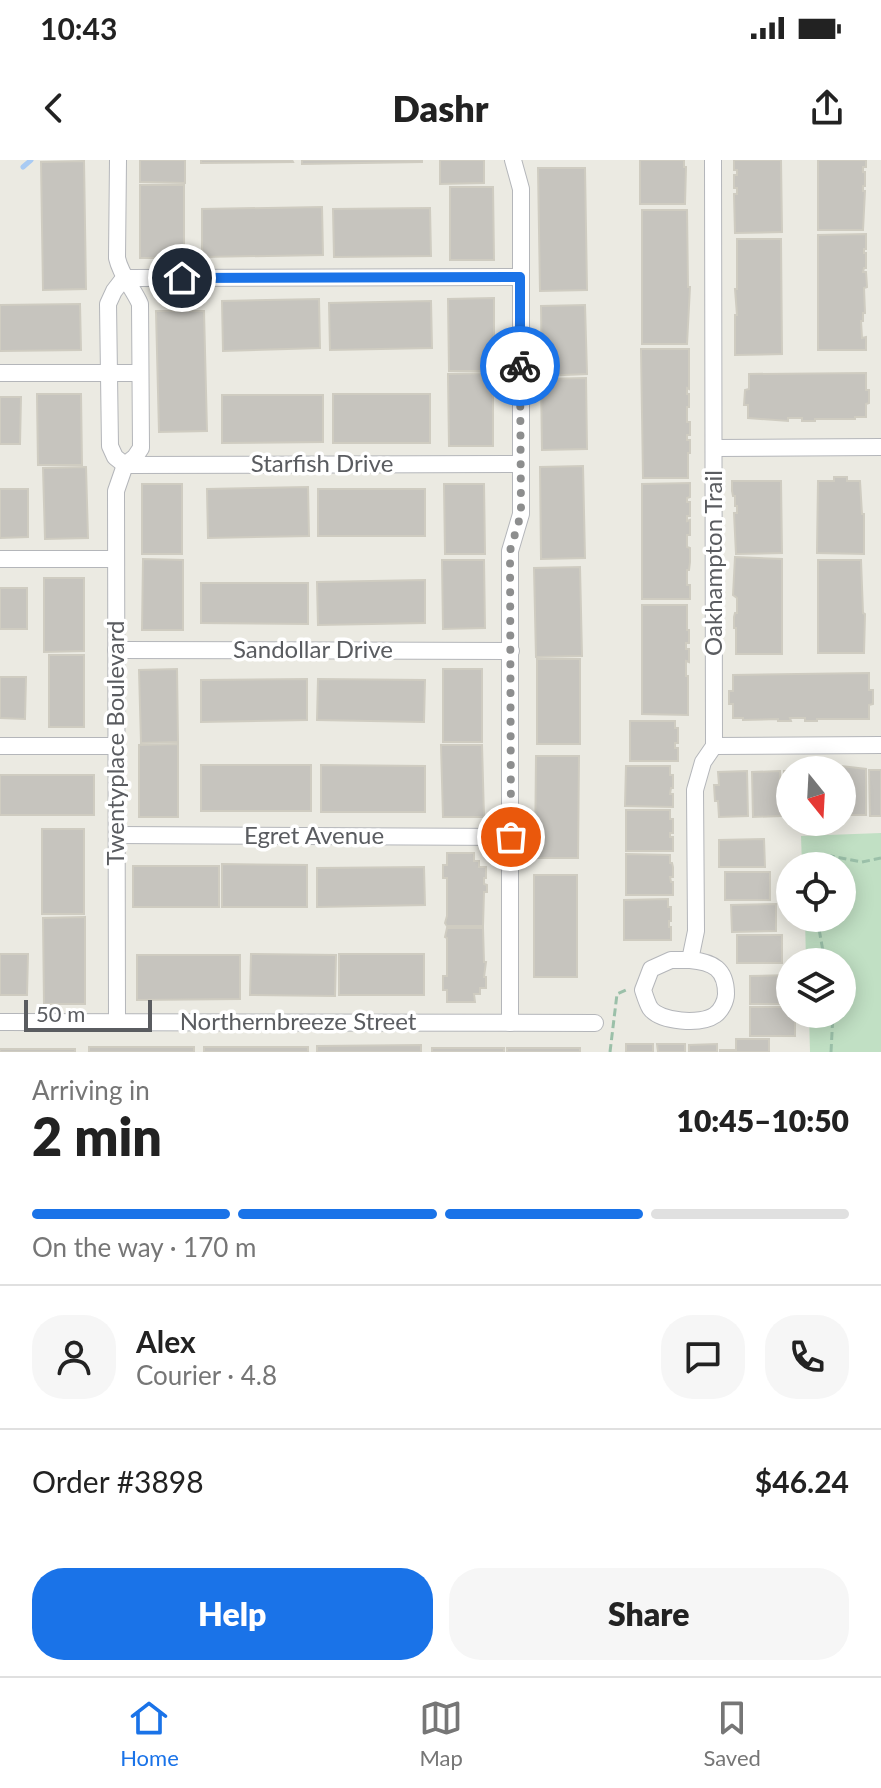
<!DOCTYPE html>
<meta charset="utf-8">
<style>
:root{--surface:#fff;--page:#f6f6f6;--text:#222;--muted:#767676;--line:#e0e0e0;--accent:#1a73e8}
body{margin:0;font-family:Lato,sans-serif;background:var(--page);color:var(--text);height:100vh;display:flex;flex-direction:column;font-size:30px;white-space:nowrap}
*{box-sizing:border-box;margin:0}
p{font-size:26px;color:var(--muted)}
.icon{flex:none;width:44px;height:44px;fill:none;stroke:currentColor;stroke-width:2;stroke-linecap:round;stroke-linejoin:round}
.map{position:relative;height:892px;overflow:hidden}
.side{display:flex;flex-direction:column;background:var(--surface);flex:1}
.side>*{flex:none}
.needle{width:52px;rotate:162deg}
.tools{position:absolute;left:776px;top:596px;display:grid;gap:16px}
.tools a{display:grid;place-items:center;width:80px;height:80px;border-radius:50%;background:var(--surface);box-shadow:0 4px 20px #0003;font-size:40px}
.scale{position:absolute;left:24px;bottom:20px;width:128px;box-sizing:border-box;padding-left:8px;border:4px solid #5a5c60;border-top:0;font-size:22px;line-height:28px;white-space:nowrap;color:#5a5c60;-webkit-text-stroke:6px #fff;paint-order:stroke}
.pin{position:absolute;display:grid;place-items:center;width:68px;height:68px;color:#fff;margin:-34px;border:4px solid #fff;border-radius:50%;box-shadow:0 2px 8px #0007}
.courier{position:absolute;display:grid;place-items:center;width:80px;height:80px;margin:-40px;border:6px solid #1a73e8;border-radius:50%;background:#fff;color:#222;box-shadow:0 2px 10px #0007}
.head em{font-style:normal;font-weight:800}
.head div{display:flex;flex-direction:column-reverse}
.head{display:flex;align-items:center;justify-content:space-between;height:136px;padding:0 32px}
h1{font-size:52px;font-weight:800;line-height:60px}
.bar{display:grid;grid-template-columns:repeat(4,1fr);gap:12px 8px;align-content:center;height:96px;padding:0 32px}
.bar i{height:10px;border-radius:6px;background:var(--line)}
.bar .current{background:var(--accent)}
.bar p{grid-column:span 4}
.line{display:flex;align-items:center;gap:20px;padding:0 32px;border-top:2px solid var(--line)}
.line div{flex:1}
.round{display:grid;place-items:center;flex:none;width:84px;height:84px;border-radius:32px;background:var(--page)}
.cta{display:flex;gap:16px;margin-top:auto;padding:16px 32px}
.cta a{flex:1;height:92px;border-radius:32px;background:var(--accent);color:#fff;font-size:32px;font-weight:800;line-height:92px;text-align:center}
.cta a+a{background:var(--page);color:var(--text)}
.status{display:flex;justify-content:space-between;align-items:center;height:56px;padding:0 40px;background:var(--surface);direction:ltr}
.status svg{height:22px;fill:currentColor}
header{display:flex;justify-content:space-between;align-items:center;height:104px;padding:0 32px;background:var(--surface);font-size:36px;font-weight:800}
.dock{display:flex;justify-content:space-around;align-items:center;height:112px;border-top:2px solid var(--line);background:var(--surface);font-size:22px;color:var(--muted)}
.dock a{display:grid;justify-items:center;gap:4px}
.dock .current{color:var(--accent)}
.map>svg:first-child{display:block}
.green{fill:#c1e0c4}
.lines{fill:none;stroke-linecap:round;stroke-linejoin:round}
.stream{stroke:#a9cbf3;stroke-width:5}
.building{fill:#c6c4be;stroke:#cfccc1;stroke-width:2}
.street-casing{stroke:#b4b6ba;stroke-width:18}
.path{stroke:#9bc0a9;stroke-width:3;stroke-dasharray:8 4;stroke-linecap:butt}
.street{stroke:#fff;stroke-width:16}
.done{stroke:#8d8e8e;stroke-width:8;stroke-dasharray:0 14.4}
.route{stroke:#1a73e8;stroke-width:10}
.labels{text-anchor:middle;stroke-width:7;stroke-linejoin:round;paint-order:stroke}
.street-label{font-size:24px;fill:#5a5c60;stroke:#fff}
</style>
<div class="status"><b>10:43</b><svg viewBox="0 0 49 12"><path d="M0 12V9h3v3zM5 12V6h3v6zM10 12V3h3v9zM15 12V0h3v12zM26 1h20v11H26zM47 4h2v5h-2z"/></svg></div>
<header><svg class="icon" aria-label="back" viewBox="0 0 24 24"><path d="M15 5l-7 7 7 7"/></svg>Dashr<svg class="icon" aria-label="share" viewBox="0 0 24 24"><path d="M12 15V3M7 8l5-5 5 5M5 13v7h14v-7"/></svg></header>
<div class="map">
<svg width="881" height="892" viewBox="0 0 881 892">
<rect width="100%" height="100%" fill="#ebeae2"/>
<path class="green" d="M881 673V892H810L809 854H842V802H806L805 758H842V706H802L801 676Z"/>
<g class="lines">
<path class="stream" d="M23 7 31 0"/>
</g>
<g class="building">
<path d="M140 0H185V23L140 22Z"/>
<path d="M201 0H292L293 2 201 3Z"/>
<path d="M302 0H422V2L302 4Z"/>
<path d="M440 0H484V23L440 24Z"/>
<path d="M640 0H684V7H686L685 44H640Z"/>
<path d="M734 0H781L782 72 735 73 734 34H737V28H734V15H737V10H734Z"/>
<path d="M818 0H866V7H863V12H865V26H863V31H865L863 70H818Z"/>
<path d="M84 1 86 129 43 130 41 2Z"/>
<path d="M538 8H585L587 130 540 131Z"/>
<rect x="140" y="25" width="44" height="73"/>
<path d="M450 27H493L494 100H450Z"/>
<path d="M322 47 323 95 202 97V49Z"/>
<path d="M430 48 431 96 334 97 333 49Z"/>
<path d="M642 50H687L688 127H690L687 184H642Z"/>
<path d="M866 74V89H864V93H866V108H864L863 112H866L867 127 864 128 865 153H863V161H861L862 178 866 177V190H818V75Z"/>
<path d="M737 79H781L782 194 735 195V155H737L735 129H737Z"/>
<path d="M494 138V211H449L448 139Z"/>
<path d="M319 139 320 188 223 191 222 141Z"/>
<path d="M431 141 432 188 330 190 329 143Z"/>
<path d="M80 144 81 190 0 191V145Z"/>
<path d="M585 145 587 214 542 216 541 146Z"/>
<path d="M156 151H204L207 271 159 272Z"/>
<path d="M641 189H689V229L687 228V234H689V247H687V262H690V275H687V280H690V293H688V318H643Z"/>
<path d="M493 213V286H449L448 214Z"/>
<path d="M866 213V230H869V243L866 244V257H855V259H815V261H802V258H788V261L748 258V245H744L745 230 749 229V214Z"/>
<path d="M586 218 587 289 542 290 541 219Z"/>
<path d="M37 234H81L82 305H38Z"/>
<rect x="333" y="234" width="97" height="49"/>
<path d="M222 235H323V282L222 283Z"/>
<path d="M0 237H21L20 284H0Z"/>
<path d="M583 306 585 398 541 399 540 307Z"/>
<path d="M86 307 88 378 45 379 43 308Z"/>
<path d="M834 317H847V321H860L862 354H864V394L817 393 818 321H834Z"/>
<path d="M732 321H781L782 393 736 394 734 353H737V346H735V336H733L732 331Z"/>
<path d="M690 323V337L687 338V342H690V356H687V361L690 360V375H687V387L690 388V402L689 410H687V425H690V439H642V324Z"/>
<rect x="142" y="324" width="40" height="70"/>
<path d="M444 324H484L485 394H445Z"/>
<path d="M308 327 309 376 208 378 207 329Z"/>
<path d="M0 329H28V377L0 378Z"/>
<rect x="318" y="329" width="107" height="47"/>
<path d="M735 397 782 399V494H736V468H734V457L735 453H737V438L733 435Z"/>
<path d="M143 399 183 400V470H142Z"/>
<path d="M442 400H484L485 468 443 469Z"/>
<path d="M818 400H861L863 453 865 454 864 493H818Z"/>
<path d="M580 407 582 496 536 497 534 408Z"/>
<path d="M44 418H84V491L44 492Z"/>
<path d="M425 420V463L318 465 317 422Z"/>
<path d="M201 423H308V464L201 463Z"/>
<rect x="0" y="428" width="27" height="41"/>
<path d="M642 445H687V470H689V483H686V489H689V502L686 501V516H688V555L642 554Z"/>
<rect x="49" y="495" width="35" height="72"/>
<rect x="537" y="499" width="43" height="85"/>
<path d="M177 509 178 582 141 583 139 510Z"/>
<rect x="443" y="509" width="39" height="73"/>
<path d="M869 513V530H873V544L869 545V559H817V561H805V558H790L791 561H778V559L743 560V558H733V544H729V531H733V515Z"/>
<path d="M0 517H26L25 559 0 558Z"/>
<path d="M307 519V560L201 562V520Z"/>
<path d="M318 519 425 520 424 562 317 560Z"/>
<path d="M630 561H675V568H678V583H675V588H678V601H630Z"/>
<path d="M178 584V657H139V585Z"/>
<path d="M441 585H482L484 657H443Z"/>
<path d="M536 596H579L578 698H535Z"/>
<rect x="201" y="605" width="110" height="46"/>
<path d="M321 605 425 606V652H321Z"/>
<path d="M626 606H670V615H673V628H671L670 634H673V647L625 646Z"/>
<path d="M841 606 866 609V655H842Z"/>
<path d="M869 610H881V656H870Z"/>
<path d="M747 611 748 656 719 657 718 641H715L714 625H719L718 612Z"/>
<path d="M780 611 781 656 753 657 752 612Z"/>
<rect x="784" y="611" width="6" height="45"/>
<rect x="0" y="615" width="94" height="40"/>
<path d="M626 650H670V659H673V673H670V677H673V691H626Z"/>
<rect x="42" y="669" width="42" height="85"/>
<path d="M764 679 765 707H719V680Z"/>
<path d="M447 693H474V701H479V707H486V718H484V724L487 725V732H484L483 766H447L445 763 447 756V718H443V705H447Z"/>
<path d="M626 694 670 695V703H672L673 707V717H670L671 722H673V735H626Z"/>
<path d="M222 704 307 705V747H222Z"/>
<rect x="133" y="706" width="86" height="41"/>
<path d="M424 707 425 745 317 747V708Z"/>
<rect x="725" y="712" width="45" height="28"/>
<rect x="534" y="715" width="43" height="102"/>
<path d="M668 739V747H671V761H669V767H671V780H624V740Z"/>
<path d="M776 744V771L732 772 731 745Z"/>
<path d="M85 757V844H44L43 758Z"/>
<path d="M447 768H483L484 802H486L484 817H486V828H480V834H474L475 842H447V830H443V816H447V778L445 777Z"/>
<rect x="737" y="775" width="45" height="28"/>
<path d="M0 794H28L27 835H0Z"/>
<path d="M251 794 336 795 335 836 250 835Z"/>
<rect x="339" y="794" width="85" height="41"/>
<path d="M137 795H240V839L137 840Z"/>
<path d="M790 815V844H750V816Z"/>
<path d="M750 847H790V854H795V876H750Z"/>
<path d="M736 879H769V892H720V890H736Z"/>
<rect x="626" y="884" width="27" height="8"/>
<path d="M657 884H685V892H658Z"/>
<path d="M717 884V892H689V885Z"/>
<path d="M421 885V892H317V886Z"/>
<rect x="89" y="887" width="105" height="5"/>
<rect x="204" y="887" width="104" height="5"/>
<rect x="432" y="888" width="72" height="4"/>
<rect x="507" y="888" width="73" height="4"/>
<rect x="0" y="889" width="75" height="3"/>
</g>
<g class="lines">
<defs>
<g id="street">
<path d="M124 118 520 117"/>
<path d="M124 118 114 131 108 144 110 286 115 297 125 305"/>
<path d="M0 213H140"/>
<path d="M714 288 881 287"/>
<path d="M125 305 520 304"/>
<path d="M0 399H115"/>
<path d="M116 490 511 491"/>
<path d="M0 586H117"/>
<path d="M714 586 881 585"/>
<path d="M117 675 511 677"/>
<path d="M690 800C713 802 726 809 726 834 726 841 721 851 715 855 701 865 660 862 650 848 647 843 645 836 643 830L651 809 671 800H690L696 771 695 630 703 602 714 586 713 0"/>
<path d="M0 862 595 863"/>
<path d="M117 862 116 331 125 305 135 297 141 288 140 144C133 128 121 116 117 98L118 0"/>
<path d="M510 863V391L521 354V29L513 0"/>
</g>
</defs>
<use href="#street" class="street-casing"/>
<g class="path">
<path d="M818 706 831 696 862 702 881 698"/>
<path d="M817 758 825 802"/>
<path d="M610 892 617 834 628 829"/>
<path d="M831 892 833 854"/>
</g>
<use href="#street" class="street"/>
</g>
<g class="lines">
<path class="done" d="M511 677 510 391 521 354 520 206"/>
<path class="route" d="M182 118 520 117V206"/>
</g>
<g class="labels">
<g class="street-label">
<text x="322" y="312">Starfish Drive</text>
<text transform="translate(714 403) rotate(-90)" y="8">Oakhampton Trail</text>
<text x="313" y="498">Sandollar Drive</text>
<text transform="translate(116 583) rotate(-90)" y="8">Twentyplace Boulevard</text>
<text x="314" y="684">Egret Avenue</text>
<text x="298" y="870">Northernbreeze Street</text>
</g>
</g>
</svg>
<div class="tools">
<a><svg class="needle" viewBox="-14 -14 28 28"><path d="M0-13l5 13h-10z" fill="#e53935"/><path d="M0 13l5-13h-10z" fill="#767676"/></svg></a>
<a><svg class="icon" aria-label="locate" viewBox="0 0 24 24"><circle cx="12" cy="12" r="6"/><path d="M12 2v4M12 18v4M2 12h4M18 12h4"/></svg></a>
<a><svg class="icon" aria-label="layers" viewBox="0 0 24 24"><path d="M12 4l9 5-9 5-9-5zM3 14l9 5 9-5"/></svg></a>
</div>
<div class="scale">50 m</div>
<div class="pin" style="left:511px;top:677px;background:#ea580c"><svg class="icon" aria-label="bag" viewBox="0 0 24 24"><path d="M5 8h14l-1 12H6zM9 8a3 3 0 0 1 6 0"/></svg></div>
<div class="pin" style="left:182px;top:118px;background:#1f2937"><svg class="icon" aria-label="home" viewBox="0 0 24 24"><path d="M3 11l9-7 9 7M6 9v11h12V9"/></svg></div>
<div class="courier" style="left:520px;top:206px"><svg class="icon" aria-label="bike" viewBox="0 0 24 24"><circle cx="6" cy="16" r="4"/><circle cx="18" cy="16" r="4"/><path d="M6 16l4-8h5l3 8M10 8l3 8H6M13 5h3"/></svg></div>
</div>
<section class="side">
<div class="head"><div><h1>2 min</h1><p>Arriving in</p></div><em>10:45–10:50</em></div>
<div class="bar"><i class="current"></i><i class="current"></i><i class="current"></i><i></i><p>On the way · 170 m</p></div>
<div class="line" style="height:144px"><a class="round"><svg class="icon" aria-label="person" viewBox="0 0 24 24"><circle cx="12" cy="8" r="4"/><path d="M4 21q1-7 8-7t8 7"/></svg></a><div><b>Alex</b><p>Courier · 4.8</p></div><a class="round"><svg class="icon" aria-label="chat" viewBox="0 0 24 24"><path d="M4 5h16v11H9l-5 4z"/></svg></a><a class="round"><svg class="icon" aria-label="phone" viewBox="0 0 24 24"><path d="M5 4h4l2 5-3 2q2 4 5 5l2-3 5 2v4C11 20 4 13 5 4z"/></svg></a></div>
<div class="line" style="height:104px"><div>Order #3898</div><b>$46.24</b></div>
<div class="cta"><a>Help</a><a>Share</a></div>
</section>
<nav class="dock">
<a class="current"><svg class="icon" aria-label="home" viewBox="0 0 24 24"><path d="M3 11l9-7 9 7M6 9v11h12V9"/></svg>Home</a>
<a><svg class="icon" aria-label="map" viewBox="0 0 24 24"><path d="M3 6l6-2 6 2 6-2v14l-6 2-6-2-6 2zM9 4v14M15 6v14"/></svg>Map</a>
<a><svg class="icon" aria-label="saved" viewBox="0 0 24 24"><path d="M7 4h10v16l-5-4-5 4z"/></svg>Saved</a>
</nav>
